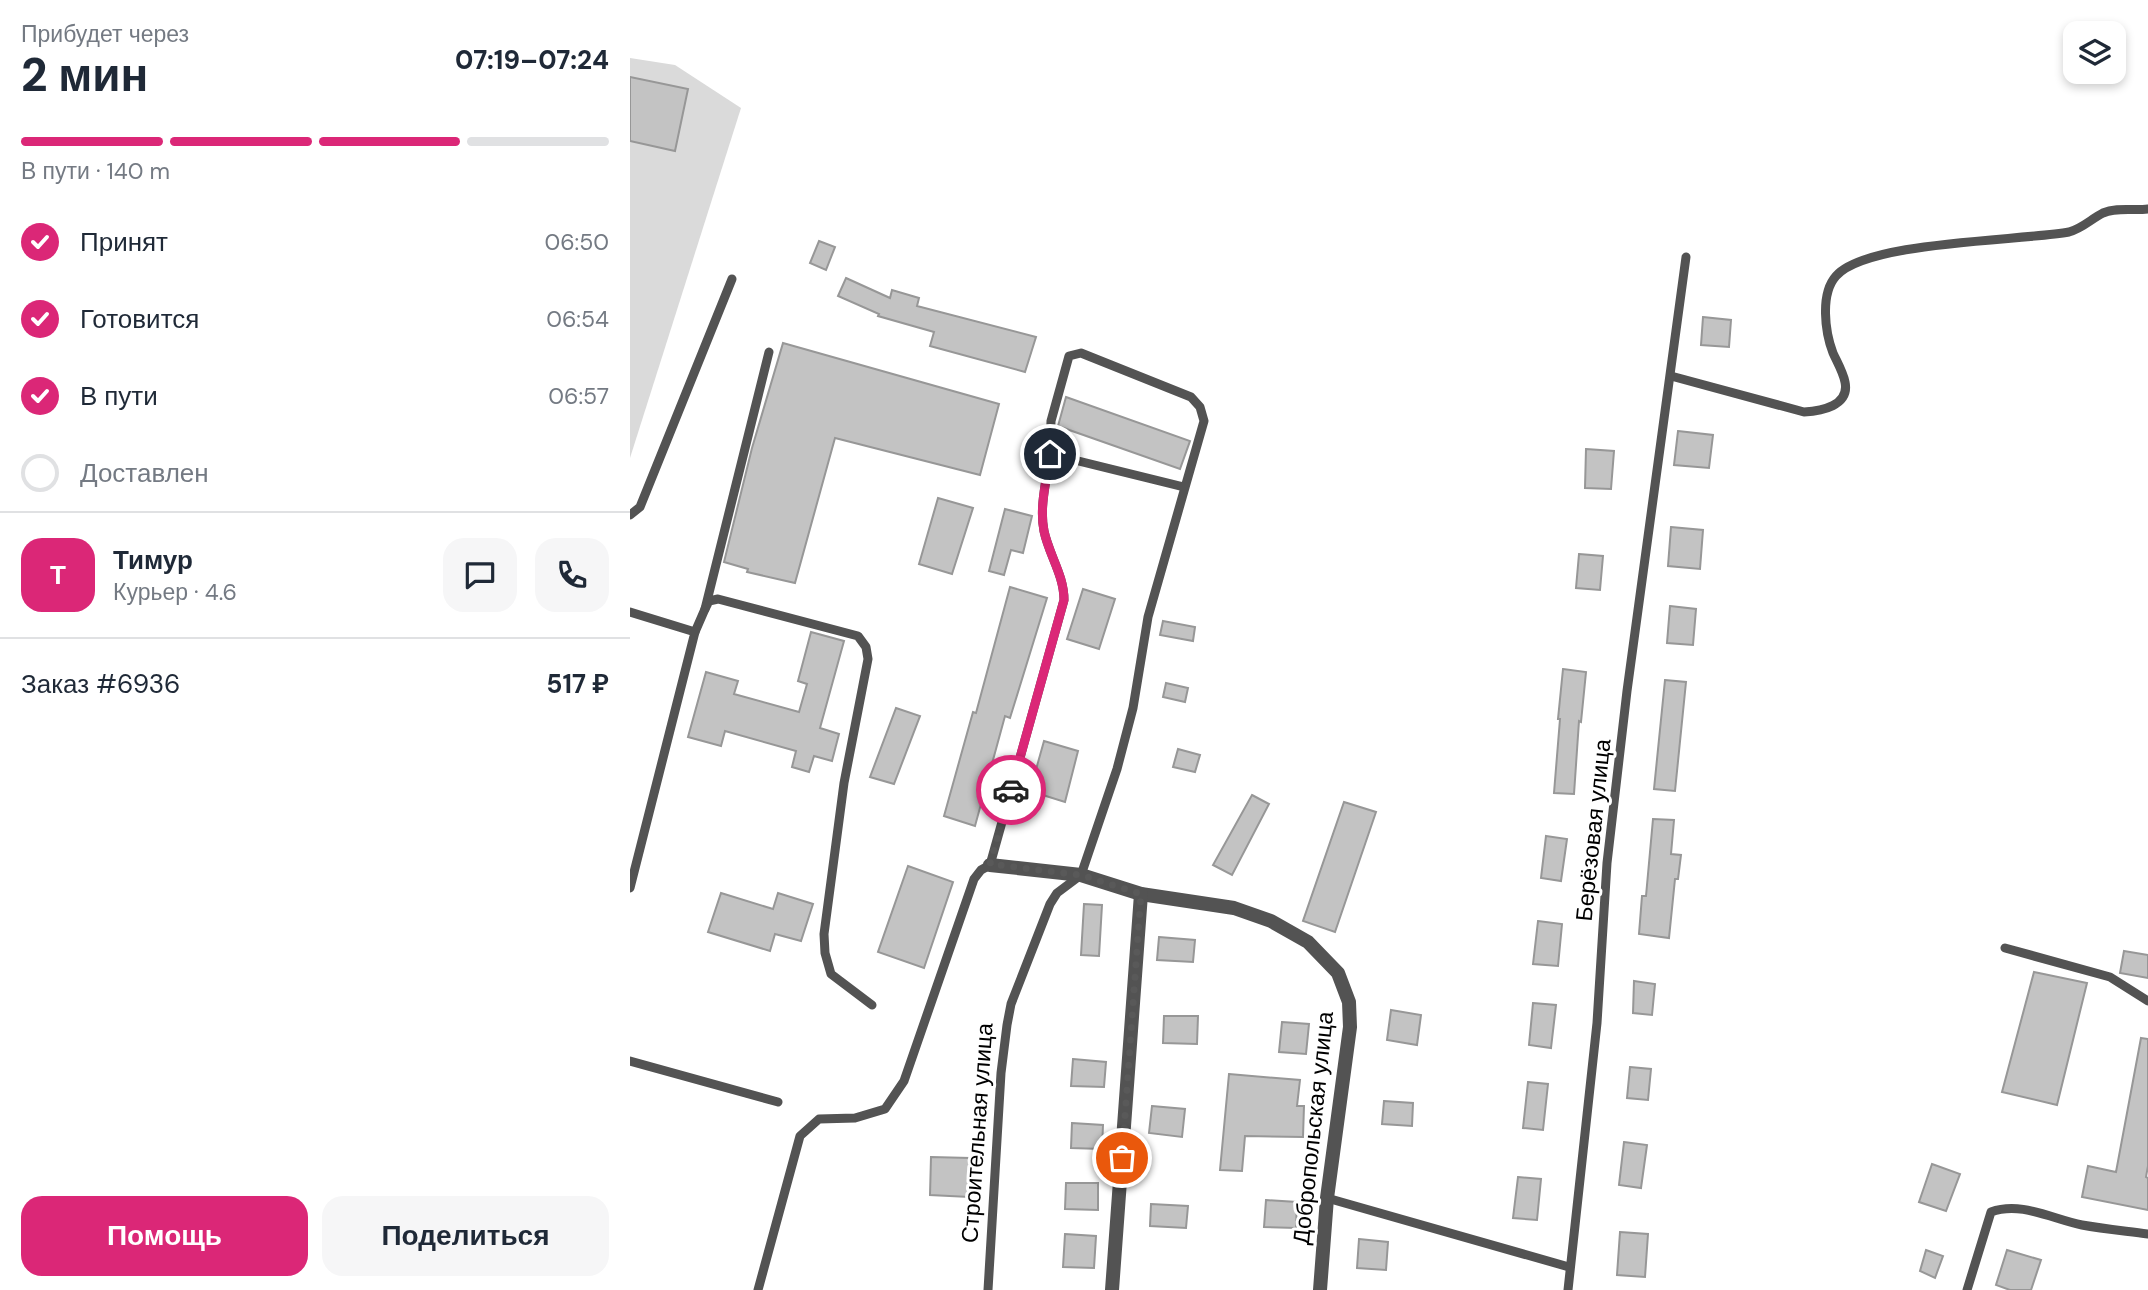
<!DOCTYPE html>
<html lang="ru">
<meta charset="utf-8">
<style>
:root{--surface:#fff;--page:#f6f6f7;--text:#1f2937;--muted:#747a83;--line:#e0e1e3;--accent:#db2777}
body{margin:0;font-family:"DM Sans",sans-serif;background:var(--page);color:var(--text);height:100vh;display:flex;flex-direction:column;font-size:26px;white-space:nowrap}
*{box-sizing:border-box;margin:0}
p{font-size:23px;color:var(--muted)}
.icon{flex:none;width:38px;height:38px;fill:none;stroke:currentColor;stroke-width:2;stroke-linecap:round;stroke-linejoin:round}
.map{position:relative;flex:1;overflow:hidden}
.panel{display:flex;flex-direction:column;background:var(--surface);width:630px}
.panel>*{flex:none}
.fabs{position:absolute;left:1433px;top:21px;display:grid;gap:14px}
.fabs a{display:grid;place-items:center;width:63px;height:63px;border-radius:14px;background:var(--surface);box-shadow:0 4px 10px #0003;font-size:35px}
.pin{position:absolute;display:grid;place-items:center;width:60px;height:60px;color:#fff;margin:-30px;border:4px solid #fff;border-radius:50%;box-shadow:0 2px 7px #0007}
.courier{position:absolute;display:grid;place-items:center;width:70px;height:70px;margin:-35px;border:5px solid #db2777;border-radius:50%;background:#fff;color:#222;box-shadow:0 2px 9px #0007}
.headline em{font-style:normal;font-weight:800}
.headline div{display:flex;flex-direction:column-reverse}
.headline{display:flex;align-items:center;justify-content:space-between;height:119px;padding:0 21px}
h1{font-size:46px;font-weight:800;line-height:52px}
.bar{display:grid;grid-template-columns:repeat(4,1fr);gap:10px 7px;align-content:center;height:84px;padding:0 21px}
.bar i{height:9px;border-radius:5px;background:var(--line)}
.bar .on{background:var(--accent)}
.bar p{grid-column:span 4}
.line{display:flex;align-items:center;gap:18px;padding:0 21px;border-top:2px solid var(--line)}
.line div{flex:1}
.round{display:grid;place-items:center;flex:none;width:74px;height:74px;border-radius:21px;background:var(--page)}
ol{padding:0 21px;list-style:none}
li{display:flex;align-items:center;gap:21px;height:77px}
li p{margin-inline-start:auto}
li .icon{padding:7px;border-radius:50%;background:var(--accent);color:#fff;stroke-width:4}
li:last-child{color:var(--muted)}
li i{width:38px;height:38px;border:4px solid var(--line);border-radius:50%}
.primary-button{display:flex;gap:14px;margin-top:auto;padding:14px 21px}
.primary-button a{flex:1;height:80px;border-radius:21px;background:var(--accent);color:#fff;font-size:28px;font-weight:800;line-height:80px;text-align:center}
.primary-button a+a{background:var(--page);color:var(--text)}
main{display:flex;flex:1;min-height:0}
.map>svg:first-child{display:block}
.green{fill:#dadada}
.building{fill:#c3c3c3;stroke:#979797;stroke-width:2}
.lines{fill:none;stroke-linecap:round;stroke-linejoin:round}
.service{stroke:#535353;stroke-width:9}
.minor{stroke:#535353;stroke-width:14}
.done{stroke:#595959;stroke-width:7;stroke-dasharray:0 12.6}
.route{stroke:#db2777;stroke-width:9}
.labels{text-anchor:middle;stroke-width:6;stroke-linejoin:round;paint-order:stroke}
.street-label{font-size:23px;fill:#000;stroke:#fff}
</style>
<main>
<section class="panel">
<div class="headline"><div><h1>2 мин</h1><p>Прибудет через</p></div><em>07:19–07:24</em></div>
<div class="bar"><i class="on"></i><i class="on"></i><i class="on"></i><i></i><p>В пути · 140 m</p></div>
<ol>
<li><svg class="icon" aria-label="check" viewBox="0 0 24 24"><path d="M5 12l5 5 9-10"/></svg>Принят<p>06:50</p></li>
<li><svg class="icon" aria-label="check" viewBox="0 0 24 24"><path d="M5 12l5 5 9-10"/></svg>Готовится<p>06:54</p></li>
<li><svg class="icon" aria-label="check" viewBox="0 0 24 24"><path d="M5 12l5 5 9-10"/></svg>В пути<p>06:57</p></li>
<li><i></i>Доставлен</li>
</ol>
<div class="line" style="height:126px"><b class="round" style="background:var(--accent);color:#fff">Т</b><div><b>Тимур</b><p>Курьер · 4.6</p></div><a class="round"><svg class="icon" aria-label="chat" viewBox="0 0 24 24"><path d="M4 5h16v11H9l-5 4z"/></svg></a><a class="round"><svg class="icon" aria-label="phone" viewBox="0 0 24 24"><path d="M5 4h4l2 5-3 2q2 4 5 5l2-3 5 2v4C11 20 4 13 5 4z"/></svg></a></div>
<div class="line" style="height:91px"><div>Заказ #6936</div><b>517 ₽</b></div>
<div class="primary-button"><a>Помощь</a><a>Поделиться</a></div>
</section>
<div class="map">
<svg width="1518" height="1290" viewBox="0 0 1518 1290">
<rect width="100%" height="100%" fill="#fff"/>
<path class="green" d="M0 58 45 65 111 108 0 458Z"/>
<g class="building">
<path d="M0 77 58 89 45 151 0 141Z"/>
<path d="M189 241 205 247 196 270 180 263Z"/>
<path d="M216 278 260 298 262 290 289 298 287 306 406 337 395 372 300 346 304 332 248 316 249 314 208 296Z"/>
<path d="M1073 317 1101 320 1099 347 1071 345Z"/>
<path d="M153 343 369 404 350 475 205 438 165 583 117 572 118 569 94 562 122 448Z"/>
<path d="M436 397 560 441 550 469 428 426Z"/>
<path d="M1048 431 1083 435 1079 468 1044 465Z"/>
<path d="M956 449 984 451 981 489 955 488Z"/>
<path d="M308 498 343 508 322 574 289 564Z"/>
<path d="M375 509 402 516 393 553 381 550 374 575 359 571Z"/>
<path d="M1041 527 1073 530 1070 569 1038 566Z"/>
<path d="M949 554 973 556 970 590 946 588Z"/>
<path d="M380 587 417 598 380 718 375 716 345 826 314 816 343 712 346 713Z"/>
<path d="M453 589 485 599 469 649 437 639Z"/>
<path d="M1040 606 1066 609 1063 645 1037 643Z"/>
<path d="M533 621 565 627 563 641 530 635Z"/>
<path d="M181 632 214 641 190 728 209 734 202 761 184 756 179 772 162 767 166 751 95 731 91 746 58 737 76 672 108 681 104 694 169 712 177 684 168 681Z"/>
<path d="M933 669 956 672 951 722 949 721 944 794 924 793 930 719H928Z"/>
<path d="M1035 680 1056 682 1045 791 1024 789Z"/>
<path d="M536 683 558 688 555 702 533 697Z"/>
<path d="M266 708 290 716 264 784 240 777Z"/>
<path d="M414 741 448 751 435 802 400 791Z"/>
<path d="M548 749 570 755 565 772 543 767Z"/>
<path d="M622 795 639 804 602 875 583 865Z"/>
<path d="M714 802 746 812 705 932 673 921Z"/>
<path d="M1023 819 1044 820 1041 854 1051 855 1048 879H1045L1039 938 1009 934 1012 896H1016Z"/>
<path d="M916 836 937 839 931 881 911 878Z"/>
<path d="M278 866 323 882 294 968 248 952Z"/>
<path d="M91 893 143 909 148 893 183 904 171 941 145 934 140 951 78 932Z"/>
<path d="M454 904 472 905 469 956 451 955Z"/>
<path d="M908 921 932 924 928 966 903 964Z"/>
<path d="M529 937 565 940 563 962 527 960Z"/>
<path d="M1494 951 1518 955V978L1490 973Z"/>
<path d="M1404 972 1457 983 1427 1105 1372 1092Z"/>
<path d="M1004 981 1025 984 1022 1015 1003 1013Z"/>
<path d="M903 1003 926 1005 921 1048 899 1045Z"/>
<path d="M761 1010 791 1015 787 1045 757 1040Z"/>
<path d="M534 1016H568L567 1044 533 1043Z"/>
<path d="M652 1022 679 1024 676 1054 649 1052Z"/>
<path d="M1511 1038 1518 1039V1166L1516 1177 1518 1178V1210L1452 1197 1458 1166 1486 1172Z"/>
<path d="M443 1059 476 1062 474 1087 441 1086Z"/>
<path d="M1000 1067 1021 1069 1018 1100 997 1098Z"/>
<path d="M599 1074 670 1080 667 1106H674L673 1137 615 1136 612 1171 590 1170Z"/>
<path d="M898 1082 918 1084 913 1130 893 1128Z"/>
<path d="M754 1101 783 1103 782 1126 752 1124Z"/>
<path d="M522 1106 555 1109 552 1137 519 1133Z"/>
<path d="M442 1123 473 1125 472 1149 441 1148Z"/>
<path d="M994 1142 1017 1145 1011 1188 989 1185Z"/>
<path d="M301 1157 340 1158 339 1197 300 1195Z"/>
<path d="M1302 1164 1330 1174 1316 1211 1289 1202Z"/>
<path d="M888 1177 911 1179 907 1220 883 1218Z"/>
<path d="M436 1183H468V1210L435 1209Z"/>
<path d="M636 1200 667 1202 666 1228 634 1227Z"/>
<path d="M521 1204 558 1206 556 1228 520 1226Z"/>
<path d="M990 1232 1018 1234 1015 1277 987 1275Z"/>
<path d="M435 1234 466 1236 464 1268 433 1267Z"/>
<path d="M729 1239 758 1242 756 1270 727 1268Z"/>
<path d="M1296 1250 1313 1256 1305 1278 1290 1271Z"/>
<path d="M1377 1250 1411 1260 1401 1290H1380L1366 1285Z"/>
</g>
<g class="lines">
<g class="service">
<path d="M1041 376 1174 412C1191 411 1220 406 1215 382 1213 372 1207 362 1203 353 1195 332 1190 294 1206 276 1236 241 1389 241 1439 232 1453 228 1461 219 1473 213 1487 207 1504 211 1518 209"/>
<path d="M0 515 10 507 102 279"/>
<path d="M75 609 79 601 88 599 228 636 236 647 238 659 214 783 194 934 195 953 201 974 242 1005"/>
<path d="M0 612 65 632 0 888"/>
<path d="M65 632 75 609 139 352"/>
<path d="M1375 948 1480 977 1518 1001"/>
<path d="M0 1061 148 1102"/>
<path d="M697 1198 939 1267"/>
<path d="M128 1290 170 1136 189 1119 225 1118 255 1109 274 1081 344 879 351 870 360 865 434 600C434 575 419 555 414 531 409 507 417 478 420 454"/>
<path d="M358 1290 371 1073 377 1025 381 1004 420 904 427 893 451 875 487 769 503 708 518 617 574 421 570 407 561 397 451 353 439 356 421 421 420 454 554 487"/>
<path d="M938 1290 967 1023 977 863 997 691 1056 257"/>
<path d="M1337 1290 1361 1212C1391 1201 1422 1219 1452 1225 1474 1229 1496 1231 1518 1234"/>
</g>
<g class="minor">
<path d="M360 865 451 875 511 894 604 908 641 921 678 942 708 973 719 1002 720 1027 697 1198 690 1290"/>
<path d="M482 1290 511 894"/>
</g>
</g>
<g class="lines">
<path class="done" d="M381 790 360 864 451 875 511 894 492 1158"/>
<path class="route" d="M381 790 434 600C434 575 419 555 414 531 409 507 417 478 420 454"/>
</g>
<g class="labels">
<g class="street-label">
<text transform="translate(963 830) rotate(-84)" y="8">Берёзовая улица</text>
<text transform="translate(683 1128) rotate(-84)" y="8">Добропольская улица</text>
<text transform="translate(347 1133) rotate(-86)" y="8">Строительная улица</text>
</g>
</g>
</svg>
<div class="fabs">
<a><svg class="icon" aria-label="layers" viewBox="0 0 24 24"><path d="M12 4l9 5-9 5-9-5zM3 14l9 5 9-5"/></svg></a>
</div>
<div class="pin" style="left:492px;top:1158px;background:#ea580c"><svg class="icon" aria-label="bag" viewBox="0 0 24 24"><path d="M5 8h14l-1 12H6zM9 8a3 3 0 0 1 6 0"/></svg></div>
<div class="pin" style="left:420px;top:454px;background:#1f2937"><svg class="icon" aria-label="home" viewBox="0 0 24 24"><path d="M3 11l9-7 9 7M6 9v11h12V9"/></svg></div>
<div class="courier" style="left:381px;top:790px"><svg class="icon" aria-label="car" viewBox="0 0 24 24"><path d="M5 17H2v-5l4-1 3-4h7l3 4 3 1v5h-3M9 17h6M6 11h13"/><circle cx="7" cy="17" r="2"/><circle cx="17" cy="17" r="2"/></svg></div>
</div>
</main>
